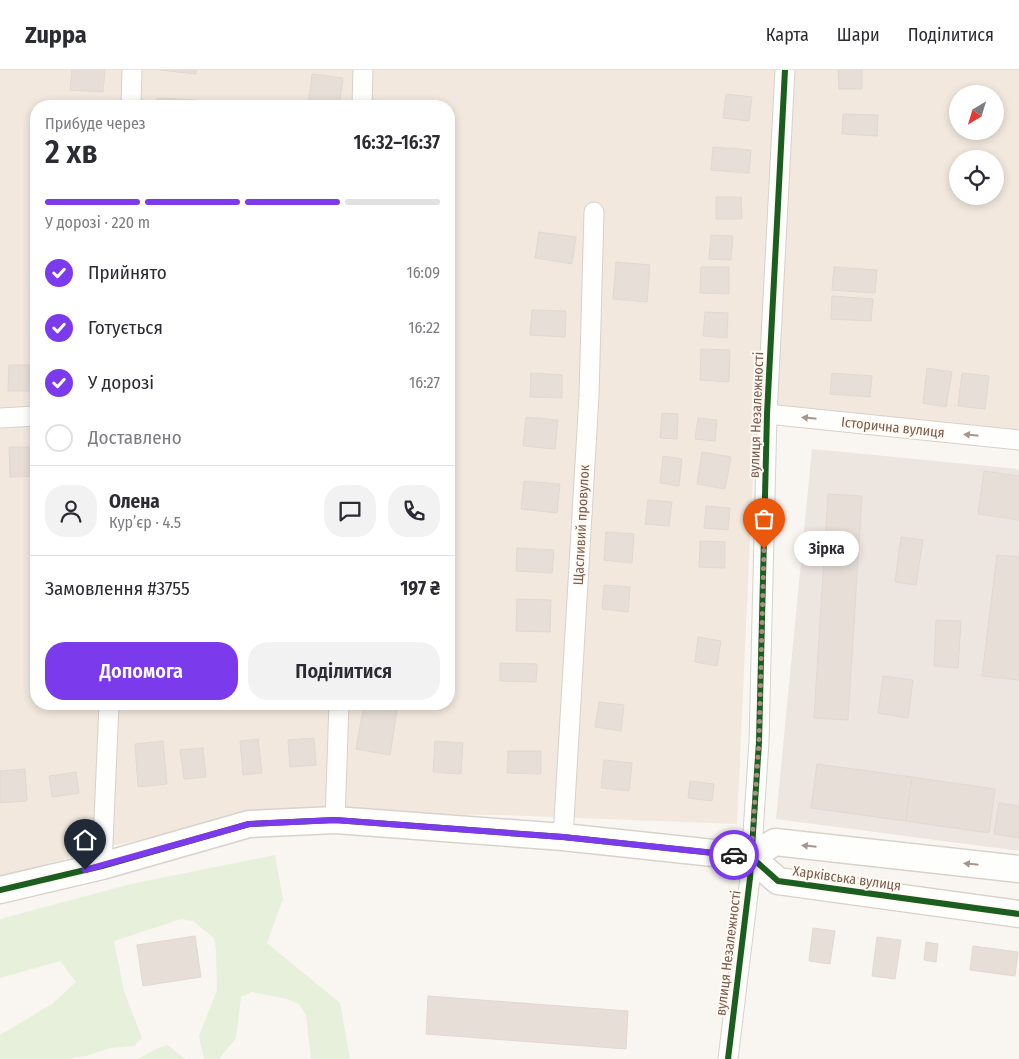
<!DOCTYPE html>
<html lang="uk">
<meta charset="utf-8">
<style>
:root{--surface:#fff;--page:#f2f2f3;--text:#2b2b33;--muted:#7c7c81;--line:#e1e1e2;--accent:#7c3aed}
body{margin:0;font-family:"Fira Sans Condensed",sans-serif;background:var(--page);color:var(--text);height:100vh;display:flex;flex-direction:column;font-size:19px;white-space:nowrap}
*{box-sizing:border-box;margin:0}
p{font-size:16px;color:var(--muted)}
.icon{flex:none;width:28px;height:28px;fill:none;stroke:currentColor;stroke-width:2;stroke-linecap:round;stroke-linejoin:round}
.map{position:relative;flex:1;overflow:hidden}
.drawer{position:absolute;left:30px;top:30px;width:425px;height:610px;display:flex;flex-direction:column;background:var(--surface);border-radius:20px;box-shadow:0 2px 8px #0003}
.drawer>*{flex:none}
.needle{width:32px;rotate:218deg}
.buttons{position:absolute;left:949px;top:15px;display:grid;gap:10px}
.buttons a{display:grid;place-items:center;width:55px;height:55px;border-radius:50%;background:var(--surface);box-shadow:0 2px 8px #0003;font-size:25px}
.pin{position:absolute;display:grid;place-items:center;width:42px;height:42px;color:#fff;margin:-51px -21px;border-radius:50% 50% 50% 0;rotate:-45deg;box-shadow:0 0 5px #0007}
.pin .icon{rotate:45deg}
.courier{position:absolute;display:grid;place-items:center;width:50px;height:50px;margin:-25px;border:4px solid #7c3aed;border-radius:50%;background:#fff;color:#222;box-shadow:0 1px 6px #0007}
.bubble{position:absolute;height:35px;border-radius:18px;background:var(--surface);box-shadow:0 2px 8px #0003;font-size:16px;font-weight:600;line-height:35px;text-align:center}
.headline em{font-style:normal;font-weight:600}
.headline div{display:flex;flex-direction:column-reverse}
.headline{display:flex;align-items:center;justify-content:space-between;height:85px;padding:0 15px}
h1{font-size:32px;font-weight:600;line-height:38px}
.bar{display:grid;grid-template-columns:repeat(4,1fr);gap:8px 5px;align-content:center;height:60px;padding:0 15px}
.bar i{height:6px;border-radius:4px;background:var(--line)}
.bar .active{background:var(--accent)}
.bar p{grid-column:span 4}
.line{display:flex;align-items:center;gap:12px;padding:0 15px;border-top:1px solid var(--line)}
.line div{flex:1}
.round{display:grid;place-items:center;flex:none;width:52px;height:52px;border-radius:20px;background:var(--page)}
ol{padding:0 15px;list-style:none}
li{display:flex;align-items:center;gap:15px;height:55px}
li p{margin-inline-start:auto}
li .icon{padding:5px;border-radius:50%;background:var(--accent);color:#fff;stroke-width:4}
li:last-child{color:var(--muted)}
li i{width:28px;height:28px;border:2px solid var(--line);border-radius:50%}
.cta{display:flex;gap:10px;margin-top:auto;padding:10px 15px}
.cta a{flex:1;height:58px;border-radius:20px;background:var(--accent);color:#fff;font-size:20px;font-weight:600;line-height:58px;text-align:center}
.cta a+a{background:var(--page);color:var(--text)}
header{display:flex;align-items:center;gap:30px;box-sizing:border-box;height:70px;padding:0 25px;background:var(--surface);border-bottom:1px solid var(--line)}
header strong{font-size:24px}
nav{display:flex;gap:28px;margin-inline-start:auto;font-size:18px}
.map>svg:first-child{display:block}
.residential{fill:#f2e8de;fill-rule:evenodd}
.industrial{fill:#ede5e0}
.green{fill:#e7f0db}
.building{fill:#e6ded7;stroke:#e2d8d2}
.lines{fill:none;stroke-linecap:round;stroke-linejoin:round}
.street-casing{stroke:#d7d1cb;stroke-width:21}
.secondary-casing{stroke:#d9d2cb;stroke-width:29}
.street{stroke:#fefefd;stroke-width:19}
.secondary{stroke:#fefefd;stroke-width:26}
.cycleway-casing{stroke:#fffaf3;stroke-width:9}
.cycleway{stroke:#1b5e20;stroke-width:6}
.oneway{fill:#a8958b}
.done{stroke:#a69286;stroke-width:5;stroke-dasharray:0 9}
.route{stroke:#7c3aed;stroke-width:6}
.labels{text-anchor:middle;stroke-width:4;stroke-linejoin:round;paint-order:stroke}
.street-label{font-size:14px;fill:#7a5c4d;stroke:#fffaf3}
</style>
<header>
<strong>Zuppa</strong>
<nav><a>Карта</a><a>Шари</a><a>Поділитися</a></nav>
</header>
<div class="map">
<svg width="1019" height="989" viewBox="0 0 1019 989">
<rect width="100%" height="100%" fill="#f9f5f0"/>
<path class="residential" d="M0 0H1019V368L756 338 737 754 503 745 265 743 115 775 0 807ZM958 24H995V61H958ZM36 36H449V634H36ZM958 89H995V126H958Z"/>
<path class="industrial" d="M812 379 1019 399V781L776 749Z"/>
<g class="green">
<path d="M275 785 283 829 267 873 340 933 350 989H311L306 945 299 934 287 929 252 922 241 927 236 968 219 989H204L199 966 217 920 216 880 214 868 193 851 181 849 114 871 124 921 142 968 134 976 110 978 86 986 68 989H0V965L52 934 76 912 60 891 0 908V849L131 814Z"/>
<path d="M167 975 185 989H138L156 979Z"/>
</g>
<g class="building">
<path d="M72 0H105L103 22 70 20Z"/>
<path d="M160 0H196V4Z"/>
<path d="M838 0H862V19H839Z"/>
<path d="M312 4 343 8 339 36H308Z"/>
<path d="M726 24 752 27 749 51 723 48Z"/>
<path d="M157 28 197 30V36H157Z"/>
<path d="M843 44 878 45 877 66 842 64Z"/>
<path d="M713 77 751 80 749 103 711 100Z"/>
<path d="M716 127H741L742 149H716Z"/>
<path d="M539 162 576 167 572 194 535 188Z"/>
<path d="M711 165 733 166 731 190 709 189Z"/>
<path d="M616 192 650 195 647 232 613 229Z"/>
<path d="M701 197H729V224L700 223Z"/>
<path d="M834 197 877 200 875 223 832 220Z"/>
<path d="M832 226 873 229 871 251 831 249Z"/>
<path d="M532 240 566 241 565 267 530 265Z"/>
<path d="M705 242 728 243 727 268 703 266Z"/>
<path d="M701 279 730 280 729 312 700 310Z"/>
<path d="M9 295H36V321H8Z"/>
<path d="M927 298 952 302 946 337 923 333Z"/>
<path d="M531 303 562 305V328L530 327Z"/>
<path d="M832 303 872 306 870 327 830 324Z"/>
<path d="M962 303 989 306 985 339 958 336Z"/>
<path d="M662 343 678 344 677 369 660 368Z"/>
<path d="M526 347 558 350 555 379 523 376Z"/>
<path d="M698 348 717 350 715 371 695 369Z"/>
<path d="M9 377H36V406L10 407Z"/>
<path d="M702 382 731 387 725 419 697 414Z"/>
<path d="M663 386 682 389 679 416 660 413Z"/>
<path d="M984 401 1019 406V450L978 444Z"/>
<path d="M524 411 560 414 557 443 521 439Z"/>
<path d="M828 424 862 426 848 650 814 648Z"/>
<path d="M648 430 672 432 669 456 645 454Z"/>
<path d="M706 436 730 438 728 460 704 458Z"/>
<path d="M606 462 634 464 632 493 604 490Z"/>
<path d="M901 467 923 470 916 515 895 512Z"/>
<path d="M700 471 725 472V498L699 497Z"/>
<path d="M517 478 554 480 552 503 516 501Z"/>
<path d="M997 485 1019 487V610L982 606Z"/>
<path d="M604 515 630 517 628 542 602 539Z"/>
<path d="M517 529 551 530 550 562 516 561Z"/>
<path d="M936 550 961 551 958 598 934 596Z"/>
<path d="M698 567 721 571 717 596 695 592Z"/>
<path d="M500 593 537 594 536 612 500 611Z"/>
<path d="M883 606 913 610 908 648 878 643Z"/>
<path d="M599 632 624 635 621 661 595 657Z"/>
<path d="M364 635 397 640 390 685 356 679Z"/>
<path d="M314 668 316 695 290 697 288 670Z"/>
<path d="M258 669 262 703 243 705 240 671Z"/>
<path d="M163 671 167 714 138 717 135 674Z"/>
<path d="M435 671 463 673 461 704 433 702Z"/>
<path d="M203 678 206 707 184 709 180 680Z"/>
<path d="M508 681H541V704L507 703Z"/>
<path d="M604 690 632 693 629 721 601 718Z"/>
<path d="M817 694 912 707 906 751 811 738Z"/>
<path d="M25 699 27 731 0 733V701Z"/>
<path d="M76 702 79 723 52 727 49 706Z"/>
<path d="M912 707 995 719 989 763 906 751Z"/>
<path d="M690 711 714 714 712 731 688 728Z"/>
<path d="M999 733 1019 736V768L994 764Z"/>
<path d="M813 858 835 861 830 894 809 891Z"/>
<path d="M195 866 201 907 143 916 137 875Z"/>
<path d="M877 867 901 870 895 909 872 906Z"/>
<path d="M926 872 938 874 936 892 924 890Z"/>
<path d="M973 876 1018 882 1015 906 970 900Z"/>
<path d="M428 926 628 941 626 979 426 964Z"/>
</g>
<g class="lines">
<defs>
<g id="street">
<path d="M131 36 132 0"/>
<path d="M362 36 363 0"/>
<path d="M767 344 1019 370"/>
<path d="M0 348 36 346"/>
<path d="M335 750 339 634"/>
<path d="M563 767 589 326 594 142"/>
<path d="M102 796 109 634"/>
<path d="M728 989 750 808 759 672 767 344 785 0"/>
</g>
<g id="secondary">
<path d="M751 787 775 772 1019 799"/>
<path d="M0 820 102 796 249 754 335 750 563 767 751 787 778 811 1019 844"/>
</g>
</defs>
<use href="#street" class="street-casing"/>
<use href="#secondary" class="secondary-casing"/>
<use href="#street" class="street"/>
<use href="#secondary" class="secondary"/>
<defs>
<g id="cycleway">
<path d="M0 820 102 796 249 754 335 750 563 767 751 787 778 811 1019 844"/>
<path d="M728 989 750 808 759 672 767 344 785 0"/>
</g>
</defs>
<use href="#cycleway" class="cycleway-casing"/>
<use href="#cycleway" class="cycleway"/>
</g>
<defs><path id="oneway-solid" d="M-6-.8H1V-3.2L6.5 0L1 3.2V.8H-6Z" transform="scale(1.25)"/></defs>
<g class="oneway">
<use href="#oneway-solid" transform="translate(809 348) rotate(-174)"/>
<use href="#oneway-solid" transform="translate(971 365) rotate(-174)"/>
<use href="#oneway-solid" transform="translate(809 776) rotate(-174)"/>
<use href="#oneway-solid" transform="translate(971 794) rotate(-174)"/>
</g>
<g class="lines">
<path class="done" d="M734 785 751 787 759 672 764 479"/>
<path class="route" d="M85 800 249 754 335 750 563 767 734 785"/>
</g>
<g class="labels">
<g class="street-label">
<text transform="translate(756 345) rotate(-88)" y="5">вулиця Незалежності</text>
<text transform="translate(893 357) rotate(6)" y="5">Історична вулиця</text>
<text transform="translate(581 455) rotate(-87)" y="5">Щасливий провулок</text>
<text transform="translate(847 808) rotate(8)" y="5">Харківська вулиця</text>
<text transform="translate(728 883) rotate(-83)" y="5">вулиця Незалежності</text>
</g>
</g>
</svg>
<div class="buttons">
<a><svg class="needle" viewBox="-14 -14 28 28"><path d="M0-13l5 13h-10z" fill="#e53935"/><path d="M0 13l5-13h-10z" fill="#7c7c81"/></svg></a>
<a><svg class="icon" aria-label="locate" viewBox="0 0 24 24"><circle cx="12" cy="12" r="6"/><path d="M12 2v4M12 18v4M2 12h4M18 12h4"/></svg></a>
</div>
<div class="pin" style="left:764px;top:479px;background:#ea580c"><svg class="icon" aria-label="bag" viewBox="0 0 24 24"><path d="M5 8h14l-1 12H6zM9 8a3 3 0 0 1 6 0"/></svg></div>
<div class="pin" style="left:85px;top:800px;background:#1f2937"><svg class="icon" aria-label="home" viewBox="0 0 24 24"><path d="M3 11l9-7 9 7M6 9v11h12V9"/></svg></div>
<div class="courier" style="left:734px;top:785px"><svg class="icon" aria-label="car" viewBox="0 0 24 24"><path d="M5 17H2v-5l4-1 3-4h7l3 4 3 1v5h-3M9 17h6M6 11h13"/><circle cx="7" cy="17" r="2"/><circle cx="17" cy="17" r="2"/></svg></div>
<div class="bubble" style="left:794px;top:461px;width:65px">Зірка</div>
<section class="drawer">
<div class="headline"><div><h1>2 хв</h1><p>Прибуде через</p></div><em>16:32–16:37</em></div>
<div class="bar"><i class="active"></i><i class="active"></i><i class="active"></i><i></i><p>У дорозі · 220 m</p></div>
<ol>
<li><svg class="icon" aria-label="check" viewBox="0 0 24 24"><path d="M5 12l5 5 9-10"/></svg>Прийнято<p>16:09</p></li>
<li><svg class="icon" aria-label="check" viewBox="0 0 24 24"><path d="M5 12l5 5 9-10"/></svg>Готується<p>16:22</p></li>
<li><svg class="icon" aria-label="check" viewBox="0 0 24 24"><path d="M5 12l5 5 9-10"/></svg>У дорозі<p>16:27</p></li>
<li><i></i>Доставлено</li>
</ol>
<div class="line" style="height:90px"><a class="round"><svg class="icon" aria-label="person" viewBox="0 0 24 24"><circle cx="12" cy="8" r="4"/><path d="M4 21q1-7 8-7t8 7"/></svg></a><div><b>Олена</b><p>Кур’єр · 4.5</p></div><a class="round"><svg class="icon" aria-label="chat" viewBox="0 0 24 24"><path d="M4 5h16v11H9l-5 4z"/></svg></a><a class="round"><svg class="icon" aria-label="phone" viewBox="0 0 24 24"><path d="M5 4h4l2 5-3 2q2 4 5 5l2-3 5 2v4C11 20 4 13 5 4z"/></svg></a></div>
<div class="line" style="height:65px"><div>Замовлення #3755</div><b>197 ₴</b></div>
<div class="cta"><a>Допомога</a><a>Поділитися</a></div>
</section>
</div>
